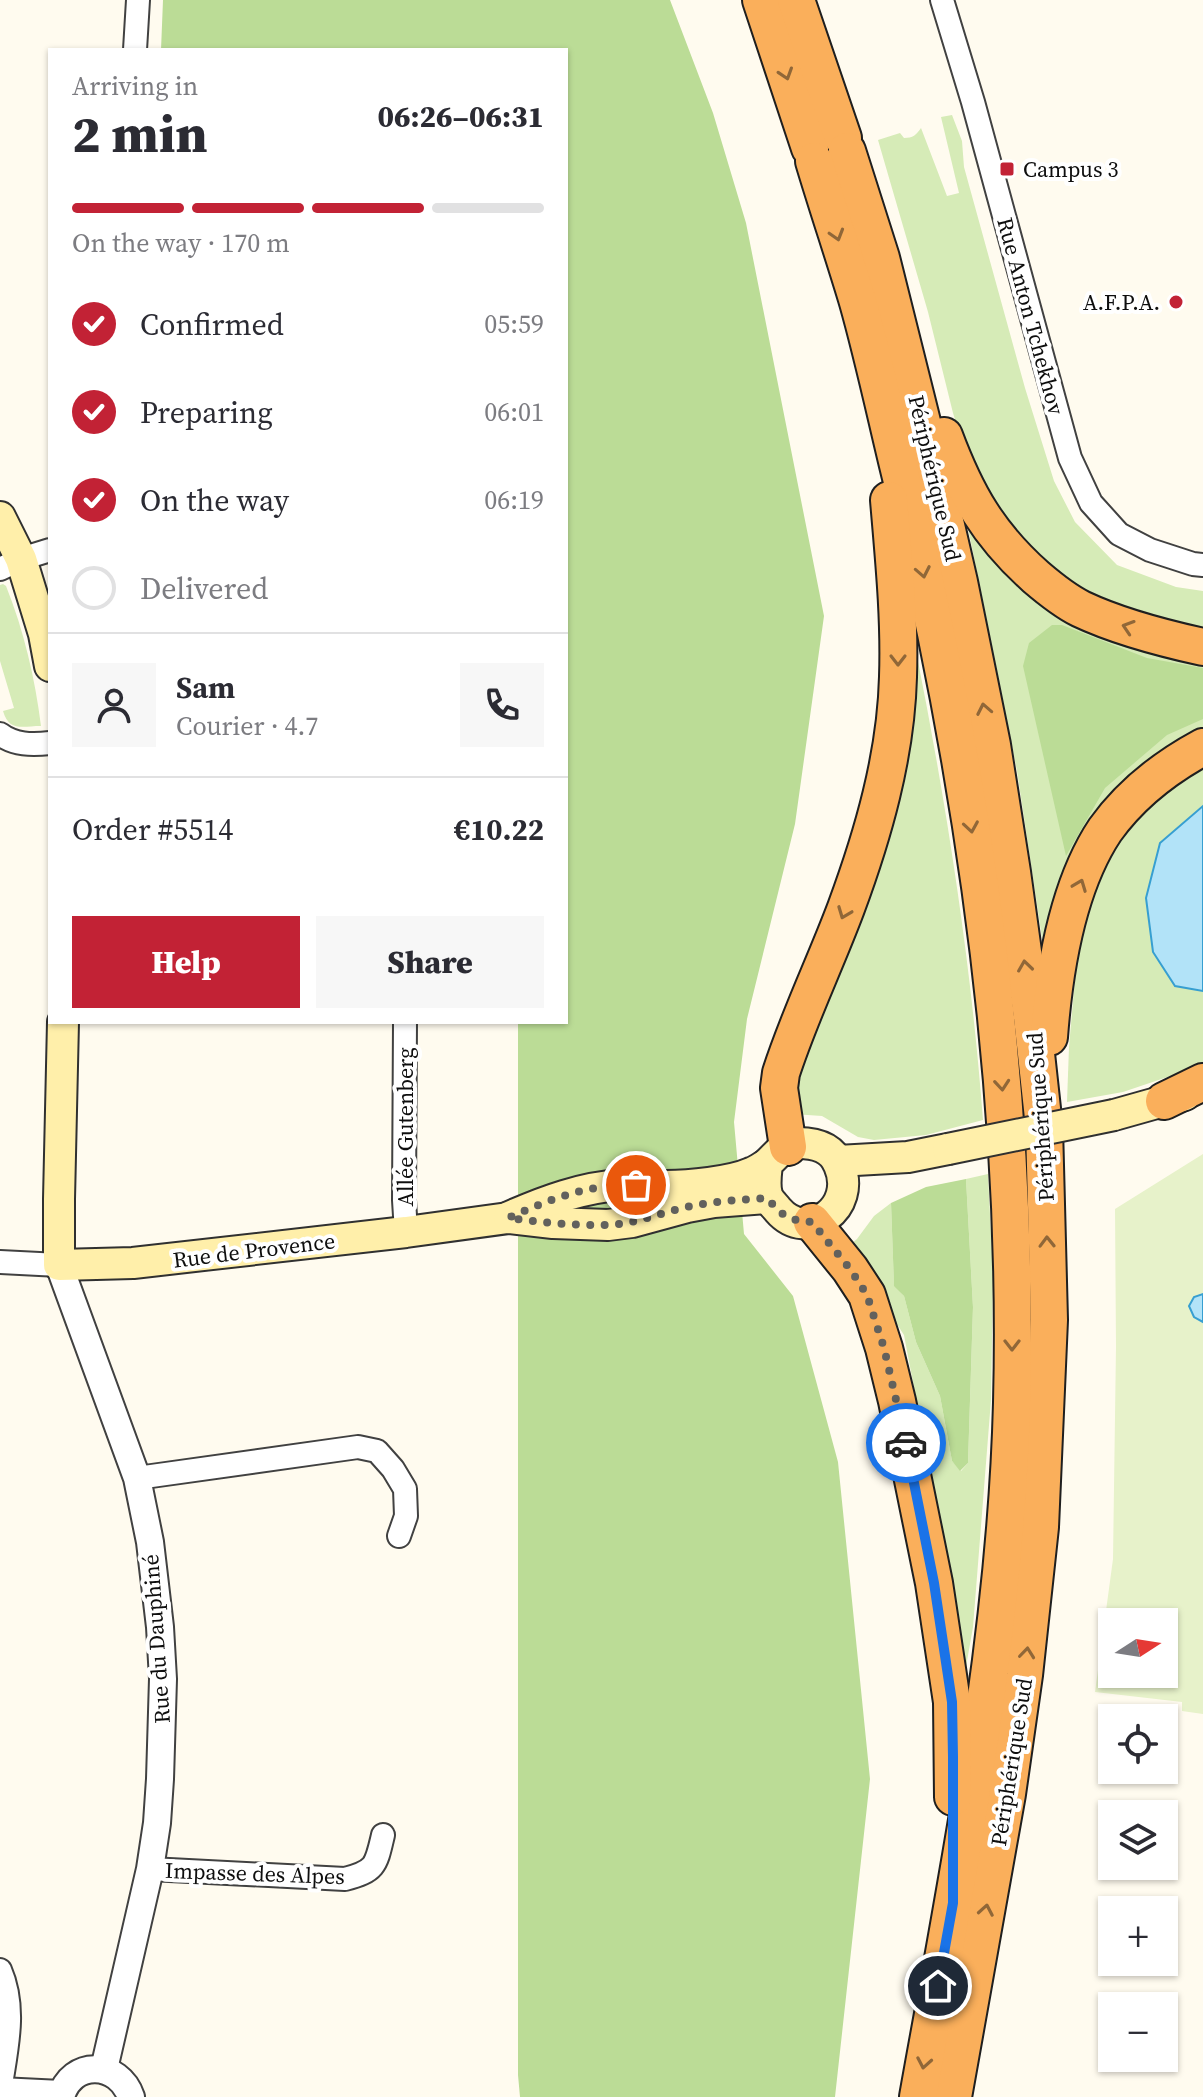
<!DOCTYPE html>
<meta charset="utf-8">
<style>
:root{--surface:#fff;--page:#f7f7f7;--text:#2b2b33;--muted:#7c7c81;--line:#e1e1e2;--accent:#c22235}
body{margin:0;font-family:"Source Serif 4",serif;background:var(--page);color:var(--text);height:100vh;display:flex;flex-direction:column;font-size:30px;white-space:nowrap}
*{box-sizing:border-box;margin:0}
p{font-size:26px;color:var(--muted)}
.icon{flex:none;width:44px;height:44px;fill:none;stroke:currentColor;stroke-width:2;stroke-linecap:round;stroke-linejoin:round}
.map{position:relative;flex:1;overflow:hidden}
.side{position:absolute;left:48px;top:48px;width:520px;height:976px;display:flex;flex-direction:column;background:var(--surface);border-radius:0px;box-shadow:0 2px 6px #0004}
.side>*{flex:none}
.needle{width:52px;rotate:78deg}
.controls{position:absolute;left:1098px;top:1608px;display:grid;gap:16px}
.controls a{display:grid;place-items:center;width:80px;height:80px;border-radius:0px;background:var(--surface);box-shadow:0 2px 6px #0004;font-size:40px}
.pin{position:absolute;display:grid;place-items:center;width:68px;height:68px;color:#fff;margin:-34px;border:4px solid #fff;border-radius:50%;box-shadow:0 2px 8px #0007}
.courier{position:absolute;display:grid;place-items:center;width:80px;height:80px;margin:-40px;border:6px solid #1a73e8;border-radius:50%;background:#fff;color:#222;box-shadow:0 2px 10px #0007}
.headline em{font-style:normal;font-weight:800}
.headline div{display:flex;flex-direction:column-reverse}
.headline{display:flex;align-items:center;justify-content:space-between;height:136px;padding:0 24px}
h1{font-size:52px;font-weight:800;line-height:60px}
.bar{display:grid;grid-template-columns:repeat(4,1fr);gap:12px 8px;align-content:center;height:96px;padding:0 24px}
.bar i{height:10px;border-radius:6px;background:var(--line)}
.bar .on{background:var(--accent)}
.bar p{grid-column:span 4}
.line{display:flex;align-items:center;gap:20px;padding:0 24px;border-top:2px solid var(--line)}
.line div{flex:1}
.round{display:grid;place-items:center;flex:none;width:84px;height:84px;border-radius:0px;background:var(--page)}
ol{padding:0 24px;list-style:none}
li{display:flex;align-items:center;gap:24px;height:88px}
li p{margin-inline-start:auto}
li .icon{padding:8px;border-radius:50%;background:var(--accent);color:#fff;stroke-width:4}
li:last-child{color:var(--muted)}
li i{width:44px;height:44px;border:4px solid var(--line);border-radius:50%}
.action{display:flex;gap:16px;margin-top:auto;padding:16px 24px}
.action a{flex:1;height:92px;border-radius:0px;background:var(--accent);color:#fff;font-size:32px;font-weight:800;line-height:92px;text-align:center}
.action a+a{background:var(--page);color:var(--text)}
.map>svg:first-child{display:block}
.green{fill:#d6ebb7}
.forest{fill:#bbdc96}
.pitch{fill:#e7f2ca;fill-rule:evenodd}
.water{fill:#b2e3f8;stroke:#379fd1;stroke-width:2}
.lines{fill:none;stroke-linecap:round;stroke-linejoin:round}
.minor-casing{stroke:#414141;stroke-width:26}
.tertiary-casing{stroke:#414141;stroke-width:30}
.secondary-casing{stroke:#303030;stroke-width:34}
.trunk-casing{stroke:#1f1f1f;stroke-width:40}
.minor{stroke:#fff;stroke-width:22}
.tertiary{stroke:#fff;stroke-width:26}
.secondary{stroke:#ffefaa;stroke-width:30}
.trunk{stroke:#faaf5b;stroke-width:36}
.secondary-bridge-casing{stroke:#303030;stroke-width:34;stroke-linecap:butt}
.secondary-bridge{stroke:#ffefaa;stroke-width:30}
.oneway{stroke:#906738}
.done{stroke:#62615d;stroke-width:8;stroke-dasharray:0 14.4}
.route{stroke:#1a73e8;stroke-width:10}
.poi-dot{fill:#c22235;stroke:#fff;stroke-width:3}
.labels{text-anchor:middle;stroke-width:8;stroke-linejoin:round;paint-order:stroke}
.poi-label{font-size:22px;fill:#0e0e0e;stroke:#fff;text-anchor:start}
.street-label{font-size:22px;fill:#0e0e0e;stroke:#fff}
</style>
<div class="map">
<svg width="1203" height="2097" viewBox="0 0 1203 2097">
<rect width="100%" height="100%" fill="#fffbef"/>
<g class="green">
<path d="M952 115 962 141 964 167 1025 388 1054 481 1075 522 1117 565 1176 587 1203 591V634L1115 610 1049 571 1001 519 965 452 953 413 928 312 878 140 900 133 904 138C913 138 916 135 921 128L947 196 959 193 941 117Z"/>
<path d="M970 524 991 548 1203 659V736L1150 770 1047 947 1043 945 1017 771 968 528Z"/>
<path d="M3 584 6 586C24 631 35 678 41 726 22 726 9 732 3 711L14 708 0 661V585Z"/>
<path d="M916 651C947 807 971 962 983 1120L926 1135 874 1140 858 1137 822 1116 793 1114 790 1097Z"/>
<path d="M1203 763V1065L1123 1092 1067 1102 1069 1047 1076 966 1090 903 1108 858 1145 810 1190 769Z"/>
<path d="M988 1174 993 1275 991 1400 973 1627 964 1678 938 1514 904 1335 847 1247 857 1239 874 1216 891 1203 894 1285 904 1296 916 1342 940 1396 952 1461 961 1471 968 1463 973 1307 966 1179Z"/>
</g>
<g class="forest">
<path d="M163 0H670L713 113 746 223 824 616 795 824 747 1019 734 1122 744 1234 793 1296 838 1462 870 1779 835 2097H520L518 2075V1022H566V50H161Z"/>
<path d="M1052 625H1062L1147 658 1203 668V719L1167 735 1105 788 1066 856 1023 666 1029 643Z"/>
<path d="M966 1179 973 1307 968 1463 960 1471 952 1461 940 1396 916 1342 904 1296 894 1286 891 1203 926 1187Z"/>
</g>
<path class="pitch" d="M1203 1154V1714L1182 1711V1702L1095 1692 1113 1559 1116 1346 1115 1209ZM1112 1622H1164V1674H1112Z"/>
<g class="water">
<path d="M1203 806V991L1175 986 1153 952 1146 898 1160 843Z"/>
<path d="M1203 1294V1322L1194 1317 1189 1306 1194 1297Z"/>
</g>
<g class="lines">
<defs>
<g id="minor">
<path d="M942 0 973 102 1070 458 1091 503 1119 534 1150 550 1193 564 1203 565"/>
<path d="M135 50 138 0"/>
<path d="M0 569 21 559 50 550"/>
<path d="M0 734C14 745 32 745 50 743"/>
<path d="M405 1022 404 1200 406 1232"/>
<path d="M0 1262 59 1265"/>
<path d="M137 1478 358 1447 377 1451 393 1469 405 1489 406 1516 399 1536"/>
<path d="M150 1869 345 1879C376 1871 376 1865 383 1835"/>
<path d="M0 1970C17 2009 6 2050 0 2091"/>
</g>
<g id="tertiary">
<path d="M59 1265 137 1478 150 1542 160 1627 163 1679 160 1779 157 1823 150 1869 104 2069"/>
<path d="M0 2091 61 2094"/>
<path d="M61 2097C71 2059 119 2061 131 2097"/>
</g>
<g id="secondary">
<path d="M0 517 21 559 44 634 50 666"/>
<path d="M63 1022 59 1199V1265L133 1263 406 1232 508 1218 553 1223 608 1225 632 1222 687 1207 714 1202 767 1198"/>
<path d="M1114 1115 1185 1095"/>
<path d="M798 1143C815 1143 832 1147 839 1165 858 1208 807 1244 778 1210 774 1205 769 1201 767 1195 764 1185 766 1174 767 1164L781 1150Z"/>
<path d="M838 1161 908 1157 948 1149"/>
<path d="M509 1217C545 1201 583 1187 622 1185 637 1184 651 1186 666 1186 688 1186 731 1182 751 1173 757 1171 762 1167 767 1164"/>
</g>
<g id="trunk">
<path d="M761 0 810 148"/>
<path d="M796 0 843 138"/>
<path d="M847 151 881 258 925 434 959 582 992 745 1012 872 1032 1017 1044 1127 1049 1320 1040 1527 1024 1675 1007 1794 953 2097"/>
<path d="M814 161C828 208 844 255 858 302 873 355 885 411 898 465 973 771 1020 1087 1012 1403 1006 1637 959 1868 918 2097"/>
<path d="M944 436C966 495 988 534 1036 577 1050 589 1065 601 1081 609 1119 627 1162 638 1203 647"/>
<path d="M1049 1037C1054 970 1067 887 1105 830 1130 795 1166 767 1203 747"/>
<path d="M1164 1101 1203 1082"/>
<path d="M788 1147 779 1088 781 1073C799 1017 825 964 846 908 873 835 896 756 898 677 900 618 894 559 889 500"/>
<path d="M812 1222 850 1269 867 1295 884 1348 897 1401 934 1583 952 1702 953 1797"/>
</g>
</defs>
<use href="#minor" class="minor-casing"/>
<use href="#tertiary" class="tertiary-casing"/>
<use href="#secondary" class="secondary-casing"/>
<use href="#trunk" class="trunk-casing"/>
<use href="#minor" class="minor"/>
<use href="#tertiary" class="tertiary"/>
<use href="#secondary" class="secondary"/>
<use href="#trunk" class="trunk"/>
<defs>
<path id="secondary-bridge" d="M948 1149 1114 1115"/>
</defs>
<use href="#secondary-bridge" class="secondary-bridge-casing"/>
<use href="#secondary-bridge" class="secondary-bridge"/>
</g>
<defs><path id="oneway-chevron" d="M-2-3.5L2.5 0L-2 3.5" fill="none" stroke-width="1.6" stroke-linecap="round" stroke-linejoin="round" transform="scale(2)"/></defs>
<g class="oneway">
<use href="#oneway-chevron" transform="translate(786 74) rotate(72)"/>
<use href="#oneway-chevron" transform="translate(837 235) rotate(73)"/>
<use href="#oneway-chevron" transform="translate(923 572) rotate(79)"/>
<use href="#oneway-chevron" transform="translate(1128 627) rotate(-162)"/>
<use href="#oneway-chevron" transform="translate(898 660) rotate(90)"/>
<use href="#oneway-chevron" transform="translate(984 709) rotate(-101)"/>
<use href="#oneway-chevron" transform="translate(971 827) rotate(81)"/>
<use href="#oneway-chevron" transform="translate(1080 885) rotate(-69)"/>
<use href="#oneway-chevron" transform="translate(844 913) rotate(111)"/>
<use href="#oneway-chevron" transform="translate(1025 966) rotate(-98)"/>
<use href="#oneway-chevron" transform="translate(1002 1085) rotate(85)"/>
<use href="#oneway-chevron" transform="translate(1047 1242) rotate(-91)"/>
<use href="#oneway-chevron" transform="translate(1012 1345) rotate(90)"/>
<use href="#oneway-chevron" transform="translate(1027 1653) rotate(-84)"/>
<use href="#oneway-chevron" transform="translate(986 1910) rotate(-80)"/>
<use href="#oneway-chevron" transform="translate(924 2063) rotate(100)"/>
</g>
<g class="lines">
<path class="done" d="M636 1185C591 1183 548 1200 508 1218 541 1222 574 1226 607 1225 635 1224 660 1213 687 1207 713 1201 740 1200 767 1198 783 1216 787 1220 812 1222L850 1269 867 1295 884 1348 906 1443"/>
<path class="route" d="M906 1443 934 1583 952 1702 953 1757V1903L938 1986"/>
</g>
<g class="poi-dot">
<rect x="999" y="161" width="16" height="16" rx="4"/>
<circle cx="1176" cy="302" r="8"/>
</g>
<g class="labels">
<g class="poi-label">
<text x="1023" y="177">Campus 3</text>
<text x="1160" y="310" text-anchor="end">A.F.P.A.</text>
</g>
<g class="street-label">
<text transform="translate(1031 316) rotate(75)" y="8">Rue Anton Tchekhov</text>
<text transform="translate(935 478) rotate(77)" y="8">Périphérique Sud</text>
<text transform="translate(1040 1117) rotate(-94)" y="8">Périphérique Sud</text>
<text transform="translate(405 1127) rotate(-90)" y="8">Allée Gutenberg</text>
<text transform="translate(254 1250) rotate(-7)" y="8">Rue de Provence</text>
<text transform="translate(156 1639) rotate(-94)" y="8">Rue du Dauphiné</text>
<text transform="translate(1011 1762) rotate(-81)" y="8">Périphérique Sud</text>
<text transform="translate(255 1873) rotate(2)" y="8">Impasse des Alpes</text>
</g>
</g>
</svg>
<div class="controls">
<a><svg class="needle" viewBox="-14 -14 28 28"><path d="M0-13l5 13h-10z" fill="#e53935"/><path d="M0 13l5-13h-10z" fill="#7c7c81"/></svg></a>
<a><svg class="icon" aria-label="locate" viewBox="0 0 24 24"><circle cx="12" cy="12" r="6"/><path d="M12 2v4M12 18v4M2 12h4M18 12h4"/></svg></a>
<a><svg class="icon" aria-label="layers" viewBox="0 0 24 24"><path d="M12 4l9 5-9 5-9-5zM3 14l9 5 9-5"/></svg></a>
<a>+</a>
<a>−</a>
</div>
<div class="pin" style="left:636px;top:1185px;background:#ea580c"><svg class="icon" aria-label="bag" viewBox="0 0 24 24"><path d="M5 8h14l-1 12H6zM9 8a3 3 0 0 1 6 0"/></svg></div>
<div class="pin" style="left:938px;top:1986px;background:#1f2937"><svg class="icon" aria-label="home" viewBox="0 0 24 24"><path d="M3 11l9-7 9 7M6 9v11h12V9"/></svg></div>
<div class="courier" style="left:906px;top:1443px"><svg class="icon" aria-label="car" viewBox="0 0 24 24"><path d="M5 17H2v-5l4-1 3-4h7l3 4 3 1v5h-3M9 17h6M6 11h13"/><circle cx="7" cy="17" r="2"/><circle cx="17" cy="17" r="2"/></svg></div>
<section class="side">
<div class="headline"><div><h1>2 min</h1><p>Arriving in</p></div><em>06:26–06:31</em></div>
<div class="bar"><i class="on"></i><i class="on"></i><i class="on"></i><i></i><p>On the way · 170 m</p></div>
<ol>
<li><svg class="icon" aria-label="check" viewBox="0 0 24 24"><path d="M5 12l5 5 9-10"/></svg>Confirmed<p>05:59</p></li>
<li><svg class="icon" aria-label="check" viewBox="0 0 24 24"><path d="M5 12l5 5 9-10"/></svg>Preparing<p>06:01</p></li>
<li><svg class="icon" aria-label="check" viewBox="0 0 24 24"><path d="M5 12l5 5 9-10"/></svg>On the way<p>06:19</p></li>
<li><i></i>Delivered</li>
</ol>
<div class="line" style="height:144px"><a class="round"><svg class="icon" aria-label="person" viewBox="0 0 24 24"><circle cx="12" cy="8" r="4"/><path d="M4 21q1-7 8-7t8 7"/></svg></a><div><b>Sam</b><p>Courier · 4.7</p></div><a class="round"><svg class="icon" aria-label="phone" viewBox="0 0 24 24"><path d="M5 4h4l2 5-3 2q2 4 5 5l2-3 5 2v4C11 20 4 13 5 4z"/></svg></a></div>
<div class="line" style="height:104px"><div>Order #5514</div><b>€10.22</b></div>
<div class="action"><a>Help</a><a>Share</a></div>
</section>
</div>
